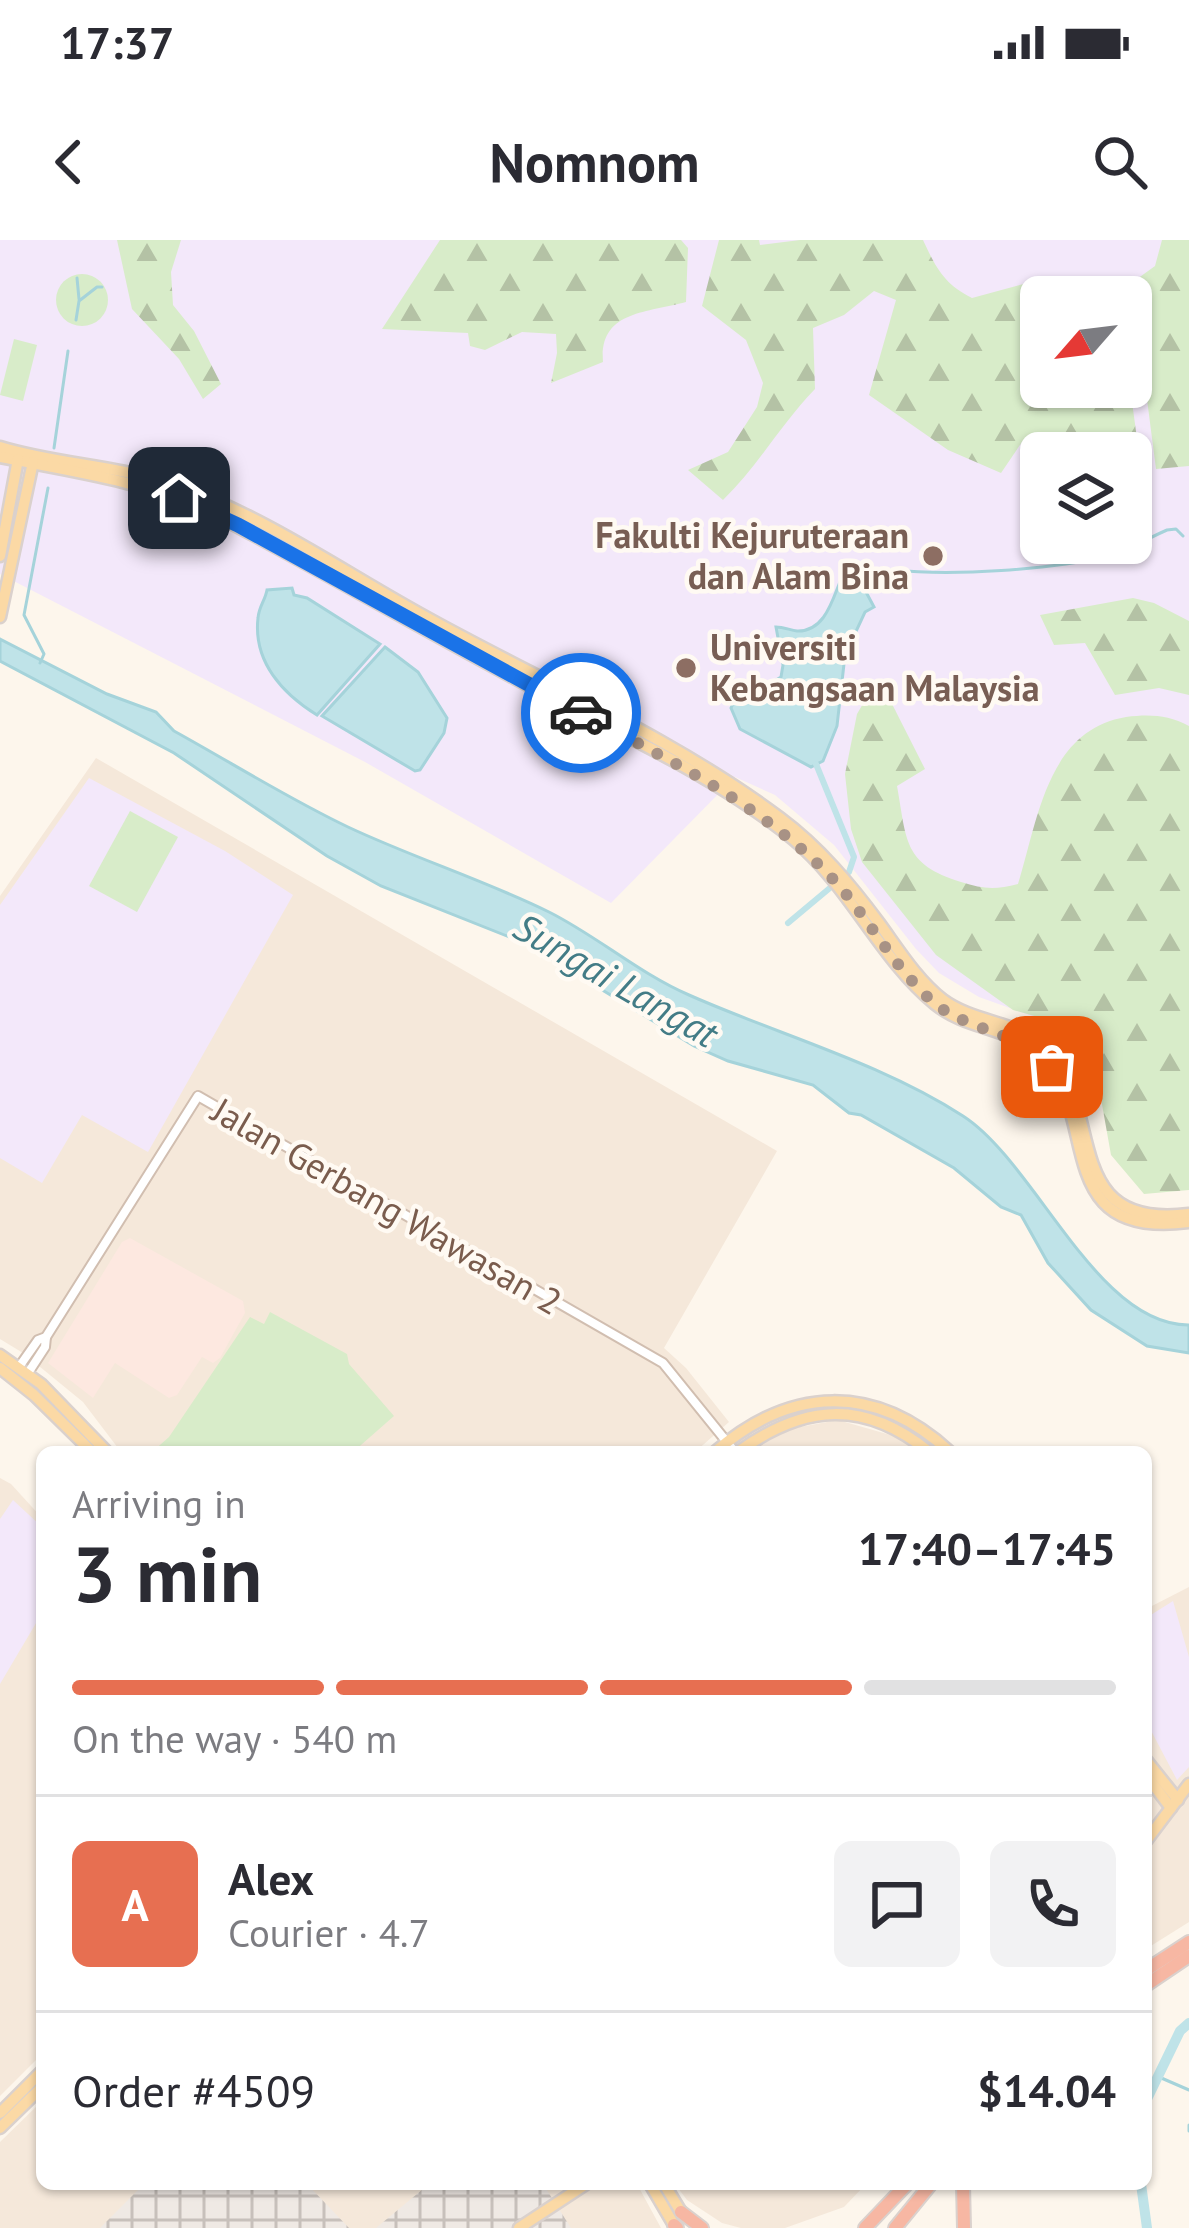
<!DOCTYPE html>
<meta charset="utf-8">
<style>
:root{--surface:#fff;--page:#f2f2f3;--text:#2b2b33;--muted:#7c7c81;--line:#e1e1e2;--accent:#e76f51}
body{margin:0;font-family:"PT Sans",sans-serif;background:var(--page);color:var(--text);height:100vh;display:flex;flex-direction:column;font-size:45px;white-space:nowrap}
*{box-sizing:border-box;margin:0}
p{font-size:39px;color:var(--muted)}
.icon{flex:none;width:66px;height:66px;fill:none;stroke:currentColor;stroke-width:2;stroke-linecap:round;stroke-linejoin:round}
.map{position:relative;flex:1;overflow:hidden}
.side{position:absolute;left:36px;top:1206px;width:1116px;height:744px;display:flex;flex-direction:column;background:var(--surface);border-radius:18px;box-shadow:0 3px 9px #0004}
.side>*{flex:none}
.needle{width:78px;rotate:242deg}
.tools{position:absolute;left:1020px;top:36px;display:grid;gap:24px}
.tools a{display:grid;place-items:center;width:132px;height:132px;border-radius:18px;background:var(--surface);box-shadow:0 3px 9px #0004;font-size:60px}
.pin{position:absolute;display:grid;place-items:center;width:102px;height:102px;color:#fff;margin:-51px;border-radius:24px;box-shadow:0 6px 18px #0006}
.courier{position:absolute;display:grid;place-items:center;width:120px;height:120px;margin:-60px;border:9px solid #1a73e8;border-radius:50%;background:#fff;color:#222;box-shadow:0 3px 15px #0007}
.summary em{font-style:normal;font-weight:700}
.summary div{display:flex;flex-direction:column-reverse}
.summary{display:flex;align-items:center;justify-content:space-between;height:204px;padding:0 36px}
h1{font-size:78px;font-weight:700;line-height:90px}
.bar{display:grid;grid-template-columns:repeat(4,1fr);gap:18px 12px;align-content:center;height:144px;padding:0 36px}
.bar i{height:15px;border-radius:9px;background:var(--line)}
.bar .selected{background:var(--accent)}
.bar p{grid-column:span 4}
.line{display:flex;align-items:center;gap:30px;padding:0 36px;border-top:3px solid var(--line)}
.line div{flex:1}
.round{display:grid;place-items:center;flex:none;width:126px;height:126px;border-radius:18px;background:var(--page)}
.status{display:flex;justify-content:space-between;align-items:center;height:84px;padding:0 60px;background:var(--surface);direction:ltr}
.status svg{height:33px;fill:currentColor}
header{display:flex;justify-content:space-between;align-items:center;height:156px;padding:0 36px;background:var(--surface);font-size:54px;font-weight:700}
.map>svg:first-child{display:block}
.residential{fill:#f5e8da}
.commercial{fill:#fde8e0}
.industrial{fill:url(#industrial-grid)}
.education{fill:#f3e8fa;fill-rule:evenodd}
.grass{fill:#d8ecc9}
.forest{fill:url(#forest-firs)}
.water{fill:#bfe3e8;stroke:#a5d3da;stroke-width:3}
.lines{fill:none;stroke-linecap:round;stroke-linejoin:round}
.stream{stroke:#a5d3da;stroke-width:3}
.canal{stroke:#bfe3e8;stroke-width:6}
.river{stroke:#bfe3e8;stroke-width:10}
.minor-casing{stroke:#d1beb0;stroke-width:12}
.major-casing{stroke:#dad1cd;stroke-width:15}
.highway-casing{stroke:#dad1cd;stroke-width:16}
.minor{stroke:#fff;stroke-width:8}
.major{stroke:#fbd9a5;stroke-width:10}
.highway{stroke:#f7b7a3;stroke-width:12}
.done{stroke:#a89285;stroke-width:12;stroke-dasharray:0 21.6}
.route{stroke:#1a73e8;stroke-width:15}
.education-dot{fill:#8d6e63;stroke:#fffaf3;stroke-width:4.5}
.labels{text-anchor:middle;stroke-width:9;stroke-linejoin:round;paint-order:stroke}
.education-label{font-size:36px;font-weight:bold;fill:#785e54;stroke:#fffaf3;text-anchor:end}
.street-label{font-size:36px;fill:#7a5c4d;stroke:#fffaf3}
.water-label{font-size:39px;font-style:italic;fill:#437c86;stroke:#fffaf3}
</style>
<div class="status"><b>17:37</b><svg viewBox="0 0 49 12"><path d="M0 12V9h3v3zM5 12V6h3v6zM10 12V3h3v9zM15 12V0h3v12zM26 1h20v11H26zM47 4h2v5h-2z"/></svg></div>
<header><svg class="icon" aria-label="back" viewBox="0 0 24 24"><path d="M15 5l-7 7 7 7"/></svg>Nomnom<svg class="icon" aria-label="search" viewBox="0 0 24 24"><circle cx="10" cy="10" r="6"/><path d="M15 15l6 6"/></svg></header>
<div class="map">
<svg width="1189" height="1988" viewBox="0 0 1189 1988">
<defs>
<pattern id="industrial-grid" width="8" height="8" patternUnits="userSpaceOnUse" patternTransform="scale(3)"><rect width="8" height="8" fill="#efe9e4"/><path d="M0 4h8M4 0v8" fill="none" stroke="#c7c0bb"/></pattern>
<pattern id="forest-firs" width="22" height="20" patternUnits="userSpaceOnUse" patternTransform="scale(3)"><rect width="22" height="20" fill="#d8ecc9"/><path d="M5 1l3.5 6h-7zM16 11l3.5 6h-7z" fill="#b4c2a5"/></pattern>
</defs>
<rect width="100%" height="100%" fill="#fdf6ec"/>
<g class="residential">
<path d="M96 518 777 911 664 1108 686 1128 729 1182 695 1212H121L83 1162 23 1113 0 1099V656Z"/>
<path d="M838 1180 901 1198 917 1212H749L789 1189Z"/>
<path d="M0 1238 11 1244 42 1278V1814L0 1856Z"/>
<path d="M1189 1347V1682L1146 1709V1369Z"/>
<path d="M42 1861V1944H637L661 1988H0V1902Z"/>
<path d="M675 1944H866L844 1967 785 1988H741L722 1983 687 1960Z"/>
</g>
<path class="commercial" d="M130 998 243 1061 245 1073 220 1118 213 1123 202 1117 177 1155 169 1158 115 1123 93 1158 48 1123 122 1002Z"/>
<g class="industrial">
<path d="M144 1944H307L349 1988H100Z"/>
<path d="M429 1944H543L571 1988H376Z"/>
</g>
<g class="education">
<path d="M0 0H1189V755L1074 791 979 757 939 733 916 709 834 605 775 555 735 537 611 663 365 522 0 334ZM1041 57H1131V147H1041ZM1041 213H1131V303H1041Z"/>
<path d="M89 538 225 611 293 655 148 912 82 875 42 943 0 918V665Z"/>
<path d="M13 1260 42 1287V1373L0 1444V1279Z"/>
<path d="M1173 1361 1189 1417V1527L1177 1540 1146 1481V1378Z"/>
</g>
<g class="grass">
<circle cx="82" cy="60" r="26"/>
<path d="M14 99 37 105 23 161 0 155Z"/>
<path d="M130 571 178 597 137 672 89 646Z"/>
<path d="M270 1072 347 1114 349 1124 394 1176 353 1212H152L169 1197 250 1077 264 1084Z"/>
</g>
<g class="forest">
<path d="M117 0H181L171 32 173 65 194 91 221 144 203 159 179 119 132 69Z"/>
<path d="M440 0H681L688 8 686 62C646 73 599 71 603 122L551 143 557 113 556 94 522 92 485 110 470 106 468 93 382 89Z"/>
<path d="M719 0H759L760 5 800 0H923C936 28 944 44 972 58L1027 43 1043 57 1041 147H1130L1138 206 1049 208 1022 202 1001 233 948 210 869 155 896 60 874 51 844 75 813 88 815 149C781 184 758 226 723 260L688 230 728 212 757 167 763 143 746 100 702 66Z"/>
<path d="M1162 0H1189V226L1156 229 1145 144 1131 119V57H1112L1155 26Z"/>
<path d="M1133 358 1154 363 1189 381V455L1159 448 1115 455 1085 403 1054 405 1040 375Z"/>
<path d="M871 450 890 460 925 529 897 546C907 601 903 624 961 642 983 649 995 650 1018 644 1038 580 1047 490 1126 477 1150 474 1168 475 1189 486V950L1144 954 1111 915 1095 825 1070 786 1013 770 936 715 862 622 851 589 845 534 857 474Z"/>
</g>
<g class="water">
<path d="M884 329 893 330 876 348 866 352 874 367 865 372 845 415 837 486 823 521 811 527 740 489 731 468C741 442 762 451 781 437L783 425 776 387C783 387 790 390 797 391 826 392 833 357 842 337L857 343 866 335 874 342Z"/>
<path d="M292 348 294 355 307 358 380 404 317 475C283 454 253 422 258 378 259 366 265 361 267 350Z"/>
<path d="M0 399 107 454 156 472 174 491C232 523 289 559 348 587 414 618 484 640 549 672 597 696 640 734 689 755 779 795 879 822 963 876 1036 923 1097 1086 1189 1085V1113L1147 1106 1091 1070 1048 1023 1021 975 1001 967 954 928 861 875 849 873 813 845 728 821 694 806 527 704 381 646 327 616 174 513 0 421Z"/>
<path d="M385 407 418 432 447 478 444 493 420 530 415 531 322 476Z"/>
</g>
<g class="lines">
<g class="stream">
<path d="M77 38 79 59"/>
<path d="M76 80 79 61 97 47H102"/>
<path d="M54 208 68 111"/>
<path d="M893 330C953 336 1050 330 1108 316 1128 311 1148 298 1167 290L1176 289 1183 296"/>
<path d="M40 423 44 414 24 375 48 248"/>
<path d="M1159 1837 1189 1850"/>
<path d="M1189 1885V1891"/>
</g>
<path class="canal" d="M788 683 849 632 854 617 816 524"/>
<g class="river">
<path d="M1146 1861 1180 1791 1189 1783"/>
<path d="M1141 1944 1147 1988"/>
</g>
<defs>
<g id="minor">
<path d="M19 1127 38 1100 46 1097 198 856 663 1123 735 1212"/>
<path d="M28 1133 45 1107 46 1097"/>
</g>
<g id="major">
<path d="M0 207C55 224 113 225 168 243 262 273 347 335 433 381 546 443 678 501 780 578 819 607 850 644 879 683 898 709 917 740 943 760 970 780 1006 781 1034 798 1113 848 1049 992 1189 974"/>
<path d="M0 217C70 231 143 241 208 271 315 327 420 388 527 445 616 492 715 535 793 599 850 646 879 718 935 764 967 790 1010 787 1040 815 1102 871 1047 1001 1189 982"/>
<path d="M0 316 18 219"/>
<path d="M0 377 33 222"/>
<path d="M0 1115 41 1144 107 1212"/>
<path d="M0 1128 34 1155 92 1212"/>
<path d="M715 1212C791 1146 875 1143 950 1212"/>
<path d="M738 1212C804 1164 864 1159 929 1212"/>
<path d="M1146 1520 1178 1560"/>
<path d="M1146 1535 1171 1568"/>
<path d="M1146 1601 1189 1544"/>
<path d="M0 1873 42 1831"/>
<path d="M0 1888 42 1847"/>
<path d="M650 1944 674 1985"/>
<path d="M664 1944 681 1972"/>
<path d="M519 1988 586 1944"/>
</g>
<g id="highway">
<path d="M1146 1730 1189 1702"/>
<path d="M1146 1745 1189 1716"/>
<path d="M963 1944 964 1988"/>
<path d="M681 1972 702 1988"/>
<path d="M674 1985 677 1988"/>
<path d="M865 1988 907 1944"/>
<path d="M895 1988 931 1944"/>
</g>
</defs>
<use href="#minor" class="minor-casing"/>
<use href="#major" class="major-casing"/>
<use href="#highway" class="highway-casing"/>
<use href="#minor" class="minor"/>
<use href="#major" class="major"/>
<use href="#highway" class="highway"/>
</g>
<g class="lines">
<path class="done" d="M581 473C667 519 758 563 827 633 866 672 891 725 933 762 970 793 1019 790 1052 827"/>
<path class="route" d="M179 258 238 285 581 473"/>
</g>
<g class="education-dot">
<circle cx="933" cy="316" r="12"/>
<circle cx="686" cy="428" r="12"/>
</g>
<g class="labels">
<g class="education-label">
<text x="909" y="308">Fakulti Kejuruteraan<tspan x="909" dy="41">dan Alam Bina</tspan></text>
<text x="710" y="420" text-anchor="start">Universiti<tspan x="710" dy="41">Kebangsaan Malaysia</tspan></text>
</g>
<g class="street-label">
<text transform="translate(387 966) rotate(30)" y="13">Jalan Gerbang Wawasan 2</text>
</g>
<g class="water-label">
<text transform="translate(616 740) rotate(30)" y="14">Sungai Langat</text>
</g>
</g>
</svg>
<div class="tools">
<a><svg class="needle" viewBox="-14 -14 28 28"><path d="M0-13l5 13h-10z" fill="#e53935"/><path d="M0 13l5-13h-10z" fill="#7c7c81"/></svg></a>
<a><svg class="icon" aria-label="layers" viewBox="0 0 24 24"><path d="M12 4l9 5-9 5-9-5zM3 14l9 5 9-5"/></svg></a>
</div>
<div class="pin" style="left:1052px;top:827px;background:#ea580c"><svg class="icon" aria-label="bag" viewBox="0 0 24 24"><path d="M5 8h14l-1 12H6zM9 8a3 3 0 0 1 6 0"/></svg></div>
<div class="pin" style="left:179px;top:258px;background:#1f2937"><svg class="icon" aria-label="home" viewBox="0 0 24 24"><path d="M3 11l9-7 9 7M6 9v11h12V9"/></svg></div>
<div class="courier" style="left:581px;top:473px"><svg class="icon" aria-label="car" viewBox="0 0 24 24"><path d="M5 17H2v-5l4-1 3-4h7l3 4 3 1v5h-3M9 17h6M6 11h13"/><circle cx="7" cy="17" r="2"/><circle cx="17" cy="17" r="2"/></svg></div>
<section class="side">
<div class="summary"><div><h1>3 min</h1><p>Arriving in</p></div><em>17:40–17:45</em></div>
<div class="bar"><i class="selected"></i><i class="selected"></i><i class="selected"></i><i></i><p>On the way · 540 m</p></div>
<div class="line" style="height:216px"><b class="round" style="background:var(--accent);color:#fff">A</b><div><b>Alex</b><p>Courier · 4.7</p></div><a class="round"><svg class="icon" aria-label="chat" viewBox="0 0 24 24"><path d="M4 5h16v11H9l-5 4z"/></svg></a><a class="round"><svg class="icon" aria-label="phone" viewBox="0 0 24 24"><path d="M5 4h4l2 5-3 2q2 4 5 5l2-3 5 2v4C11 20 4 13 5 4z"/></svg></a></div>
<div class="line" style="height:156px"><div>Order #4509</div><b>$14.04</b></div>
</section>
</div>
